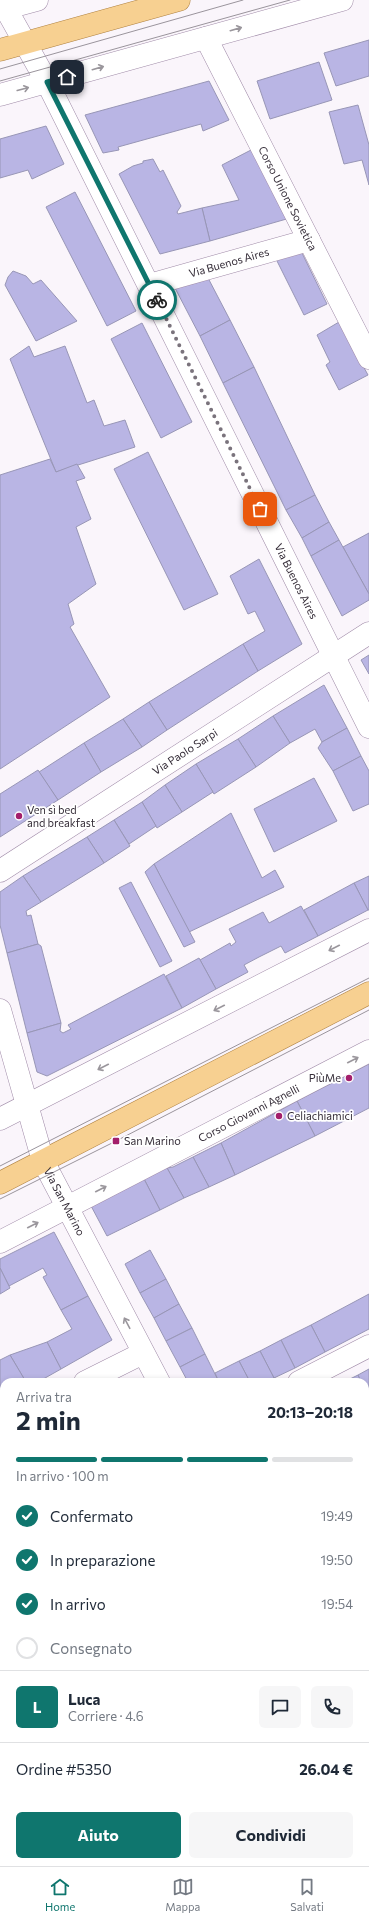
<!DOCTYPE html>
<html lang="it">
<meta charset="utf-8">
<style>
:root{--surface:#fff;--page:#f6f6f7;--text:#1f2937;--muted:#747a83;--line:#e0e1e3;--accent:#0f766e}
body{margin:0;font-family:Commissioner,sans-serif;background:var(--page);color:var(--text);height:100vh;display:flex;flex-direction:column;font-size:15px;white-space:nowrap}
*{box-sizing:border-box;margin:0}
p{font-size:13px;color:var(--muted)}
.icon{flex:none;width:22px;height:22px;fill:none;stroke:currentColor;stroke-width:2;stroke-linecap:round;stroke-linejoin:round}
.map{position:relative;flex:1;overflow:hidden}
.side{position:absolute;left:0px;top:1378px;width:369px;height:488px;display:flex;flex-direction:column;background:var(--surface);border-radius:12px 12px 0 0;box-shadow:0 2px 6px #0003}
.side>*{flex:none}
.pin{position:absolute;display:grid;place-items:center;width:34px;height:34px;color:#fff;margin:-17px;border-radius:8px;box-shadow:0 2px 6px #0006}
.courier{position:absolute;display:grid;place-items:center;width:40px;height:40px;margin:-20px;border:3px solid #0f766e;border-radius:50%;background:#fff;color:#222;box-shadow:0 1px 5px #0007}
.overview em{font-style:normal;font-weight:700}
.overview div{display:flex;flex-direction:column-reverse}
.overview{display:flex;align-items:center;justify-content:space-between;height:68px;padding:0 16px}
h1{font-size:26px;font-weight:700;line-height:30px}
.bar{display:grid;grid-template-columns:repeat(4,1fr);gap:6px 4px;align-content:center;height:48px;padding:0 16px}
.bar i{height:5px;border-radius:3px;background:var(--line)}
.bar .on{background:var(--accent)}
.bar p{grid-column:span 4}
.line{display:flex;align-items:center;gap:10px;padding:0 16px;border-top:1px solid var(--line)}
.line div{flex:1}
.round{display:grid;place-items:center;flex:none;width:42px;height:42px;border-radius:6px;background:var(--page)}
ol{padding:0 16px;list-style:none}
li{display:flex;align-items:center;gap:12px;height:44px}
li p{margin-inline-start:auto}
li .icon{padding:4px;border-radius:50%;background:var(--accent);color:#fff;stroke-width:4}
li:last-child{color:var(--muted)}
li i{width:22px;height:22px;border:2px solid var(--line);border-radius:50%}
.primary-button{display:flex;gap:8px;margin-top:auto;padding:8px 16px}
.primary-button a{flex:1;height:46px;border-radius:6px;background:var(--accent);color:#fff;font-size:16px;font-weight:700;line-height:46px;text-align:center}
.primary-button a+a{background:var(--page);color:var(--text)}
.tabs{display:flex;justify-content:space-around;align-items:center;height:56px;border-top:1px solid var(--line);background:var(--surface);font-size:11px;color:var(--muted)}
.tabs a{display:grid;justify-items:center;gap:2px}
.tabs .on{color:var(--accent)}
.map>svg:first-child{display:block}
.green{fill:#cff1cf}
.building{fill:#b9b5e4;stroke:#9896b6}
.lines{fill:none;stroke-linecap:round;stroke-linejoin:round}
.minor-casing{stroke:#a08ba8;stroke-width:23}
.major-casing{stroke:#af8242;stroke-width:23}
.minor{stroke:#fff;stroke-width:22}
.major{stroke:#f7d091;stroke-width:22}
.tram{stroke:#9a949c;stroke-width:1}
.oneway{stroke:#9a969c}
.done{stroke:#7a737c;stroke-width:4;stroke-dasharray:0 7.2}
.route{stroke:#0f766e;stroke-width:5}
.poi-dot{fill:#a31e6b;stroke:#fff;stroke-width:1.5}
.labels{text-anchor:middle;stroke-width:3.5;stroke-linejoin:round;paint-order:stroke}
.street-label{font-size:11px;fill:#352d38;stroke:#fff}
.poi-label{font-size:11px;fill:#352d38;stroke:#fff;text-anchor:start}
</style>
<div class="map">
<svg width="369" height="1866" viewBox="0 0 369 1866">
<rect width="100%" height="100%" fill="#faf5fb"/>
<path class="green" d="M33 1862H91L85 1866H35Z"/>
<g class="building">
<path d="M369 40V76L336 86 324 53Z"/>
<path d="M319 62 332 100 270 119 257 81Z"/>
<path d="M209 81 229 120 203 131 201 124 118 147 119 150 103 153 85 115Z"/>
<path d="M358 105 369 145V185L362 160 344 164 329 112Z"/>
<path d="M46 126 64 164 32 179 28 170 0 178V139Z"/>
<path d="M251 150 290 218 210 241 202 208 239 200 222 165Z"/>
<path d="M153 159 160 172 163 170 181 206 177 212 178 214 202 208 210 241 160 254 119 174 133 166 143 163V161Z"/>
<path d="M75 192 136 311 107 326 46 207Z"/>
<path d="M301 251 327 304 304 315 276 259Z"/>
<path d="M13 271 26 276 33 284 41 280 77 321 36 341 5 285 8 277Z"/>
<path d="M207 276 230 320 200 336 175 288Z"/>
<path d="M230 320 254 367 223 383 200 336Z"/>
<path d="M339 322 368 375 339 390 326 365 330 362 317 335Z"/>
<path d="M142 323 192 422 161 438 111 339Z"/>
<path d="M29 346 34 357 65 346 87 403 94 400 104 426 125 420 135 447 56 472 10 359Z"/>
<path d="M254 367 315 495 286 510 223 383Z"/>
<path d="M148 452 218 594 184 610 114 469Z"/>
<path d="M50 459 56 472 77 464 85 478 76 481 91 519 76 527 96 584 68 604 74 624 70 627 110 697 0 769V475Z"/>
<path d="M315 495 329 522 302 538 286 510Z"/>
<path d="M329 522 339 540 311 556 302 538Z"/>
<path d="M369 533V594L343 547Z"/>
<path d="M339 540 369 594V600L342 616 311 556Z"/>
<path d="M259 559 302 644 258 671 243 644 265 631 255 611 248 614 230 576Z"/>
<path d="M243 644 258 671 167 730 149 702Z"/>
<path d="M369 655V674L361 660Z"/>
<path d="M324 685 347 728 322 742 315 729 290 743 273 716Z"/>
<path d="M149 702 167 730 142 747 123 719Z"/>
<path d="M273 716 290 743 256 767 238 739Z"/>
<path d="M123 719 142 747 101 772 84 743Z"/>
<path d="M347 728 361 756 333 771 318 748 322 742Z"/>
<path d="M238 739 256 767 214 794 196 764Z"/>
<path d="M84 743 101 772 58 800 39 772Z"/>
<path d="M361 756 369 771V804L353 811 333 771Z"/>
<path d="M196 764 213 792 182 812 165 785Z"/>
<path d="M38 770 58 800 0 837V794Z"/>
<path d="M314 778 337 821 274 852 254 809Z"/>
<path d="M165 785 182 812 157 828 142 802Z"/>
<path d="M142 802 156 826 129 844 114 820Z"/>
<path d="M231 813 262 878 275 870 284 887 189 932 154 864Z"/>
<path d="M114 820 130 846 104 863 87 837Z"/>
<path d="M87 837 104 863 41 902 23 876Z"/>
<path d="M154 864 195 942 184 947 145 872Z"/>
<path d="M23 876 41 902 26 911 27 916 31 915 38 944 7 953 0 925V892Z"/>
<path d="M369 876V910H368L354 883Z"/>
<path d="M131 882 172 961 160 967 119 888Z"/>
<path d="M354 883 368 910 318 936 304 910Z"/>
<path d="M301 906 318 936 285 953 281 946 259 957 244 965 248 972 216 989 200 960 230 943 231 946 236 942 229 929 263 912 269 923Z"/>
<path d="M38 944 41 946 61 1023 27 1033 7 953Z"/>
<path d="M199 958 216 989 182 1008 166 976Z"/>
<path d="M164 974 182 1008 47 1076 37 1072 27 1033 61 1023 60 1031 63 1033 71 1029 68 1025Z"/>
<path d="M369 1064V1108L315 1136 297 1101Z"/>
<path d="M297 1101 315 1136 235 1175 221 1143Z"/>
<path d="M221 1143 235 1175 209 1187 193 1157Z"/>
<path d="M193 1157 209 1187 184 1198 167 1168 173 1167Z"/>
<path d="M167 1168 184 1198 160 1210 143 1177Z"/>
<path d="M143 1177 160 1210 107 1236 90 1204Z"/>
<path d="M54 1232 88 1296 61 1310 43 1277 47 1275 43 1268 9 1286 0 1268V1259Z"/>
<path d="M150 1250 166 1279 140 1293 125 1264Z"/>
<path d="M0 1268 10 1288 0 1294Z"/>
<path d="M166 1279 179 1304 154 1318 140 1293Z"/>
<path d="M369 1294V1329L325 1352 311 1325Z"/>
<path d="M88 1296 112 1340 61 1369 47 1342 72 1329 61 1310Z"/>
<path d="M179 1304 192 1328 166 1341 154 1318Z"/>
<path d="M311 1325 325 1352 295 1368 281 1340Z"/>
<path d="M192 1328 205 1354 180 1367 166 1341Z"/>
<path d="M281 1340 295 1368 274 1378 260 1351Z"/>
<path d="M47 1342 61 1369 38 1382H26L10 1355Z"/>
<path d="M260 1351 274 1378 267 1382H250L239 1361Z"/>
<path d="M205 1354 219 1382H188L180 1367Z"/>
<path d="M10 1355 26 1382H4V1397L0 1399V1360Z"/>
<path d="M239 1361 250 1382H219L215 1373Z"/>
<path d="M369 1369V1398L365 1390V1382H361L358 1375Z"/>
<path d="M358 1375 361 1382H345L346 1381Z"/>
<path d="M365 1390 369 1398V1409L365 1411Z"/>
<path d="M4 1445V1482L0 1484V1447Z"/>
<path d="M369 1490V1598L365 1591V1492Z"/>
<path d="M4 1532V1650L0 1642V1534Z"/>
<path d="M369 1637V1647L365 1641Z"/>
<path d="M365 1641 369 1647V1674L365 1677Z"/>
<path d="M4 1726V1766L0 1768V1728Z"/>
<path d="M175 1862H245L239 1866H169Z"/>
</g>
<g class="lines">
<defs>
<g id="minor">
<path id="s1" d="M1 0 47 82 369 727"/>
<path d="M0 10 37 0"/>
<path id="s2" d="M206 38 369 358"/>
<path d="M0 95 342 0"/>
<path id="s3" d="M149 285 309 240"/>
<path id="s4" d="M0 871 369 633"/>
<path id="s5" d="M0 1010 43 1161 159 1382"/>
<path d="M0 1119 369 930"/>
<path id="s6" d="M0 1242 369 1051"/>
<path d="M85 1382 143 1353"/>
<path d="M299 1382 369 1346"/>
<path d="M0 1426 4 1424"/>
<path d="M365 1706 369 1703"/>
<path d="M365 1762 369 1769"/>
<path d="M0 1794 4 1791"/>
<path d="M0 1850 4 1857"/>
<path d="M118 1866 124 1862"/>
</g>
<g id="major">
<path d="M0 50 179 0"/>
<path d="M0 1183 369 993"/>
</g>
</defs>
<use href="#minor" class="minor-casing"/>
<use href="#major" class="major-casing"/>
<use href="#minor" class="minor"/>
<use href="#major" class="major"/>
<g class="tram">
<path d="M0 69 243 0"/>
<path d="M0 81 290 0"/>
<path d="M0 1166 369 978"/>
<path d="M0 1199 116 1141 369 1010"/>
</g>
</g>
<defs><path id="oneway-shaft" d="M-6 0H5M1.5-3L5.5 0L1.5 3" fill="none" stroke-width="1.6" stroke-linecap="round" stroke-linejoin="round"/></defs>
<g class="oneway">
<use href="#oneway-shaft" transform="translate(236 29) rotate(-16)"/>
<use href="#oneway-shaft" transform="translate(98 68) rotate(-16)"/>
<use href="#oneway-shaft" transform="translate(23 89) rotate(-15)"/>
<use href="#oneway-shaft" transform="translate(334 948) rotate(153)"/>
<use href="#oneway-shaft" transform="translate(219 1008) rotate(153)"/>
<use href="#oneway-shaft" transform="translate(353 1060) rotate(-27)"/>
<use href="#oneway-shaft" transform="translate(103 1067) rotate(153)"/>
<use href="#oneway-shaft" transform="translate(101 1189) rotate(-27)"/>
<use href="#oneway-shaft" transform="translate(33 1225) rotate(-27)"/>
<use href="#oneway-shaft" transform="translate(127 1323) rotate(-118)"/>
</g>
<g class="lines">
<path class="done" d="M157 300 260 509"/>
<path class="route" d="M67 77 47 82 157 300"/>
</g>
<g class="poi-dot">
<circle cx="19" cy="816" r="4"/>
<circle cx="349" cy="1078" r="4"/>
<circle cx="279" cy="1116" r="4"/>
<rect x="112" y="1137" width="8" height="8" rx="2"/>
</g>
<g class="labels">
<g class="street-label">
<text dy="4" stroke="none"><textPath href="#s2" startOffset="180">Corso Unione Sovietica</textPath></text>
<text dy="4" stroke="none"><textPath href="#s3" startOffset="83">Via Buenos Aires</textPath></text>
<text dy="4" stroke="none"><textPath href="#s1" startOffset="652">Via Buenos Aires</textPath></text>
<text dy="4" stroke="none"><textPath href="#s4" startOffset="220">Via Paolo Sarpi</textPath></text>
<text dy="4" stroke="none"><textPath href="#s6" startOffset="280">Corso Giovanni Agnelli</textPath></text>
<text dy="4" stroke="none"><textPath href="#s5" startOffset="203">Via San Marino</textPath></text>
</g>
<g class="poi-label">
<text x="27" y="814">Ven sì bed<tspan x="27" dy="13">and breakfast</tspan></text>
<text x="341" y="1082" text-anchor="end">PiùMe</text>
<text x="287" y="1120">Celiachiamici</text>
<text x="124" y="1145">San Marino</text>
</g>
</g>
</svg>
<div class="pin" style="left:260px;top:509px;background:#ea580c"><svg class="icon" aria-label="bag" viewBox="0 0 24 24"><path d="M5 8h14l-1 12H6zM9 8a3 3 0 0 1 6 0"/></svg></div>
<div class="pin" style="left:67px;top:77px;background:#1f2937"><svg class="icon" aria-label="home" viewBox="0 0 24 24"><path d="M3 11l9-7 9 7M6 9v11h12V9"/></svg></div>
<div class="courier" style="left:157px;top:300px"><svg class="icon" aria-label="bike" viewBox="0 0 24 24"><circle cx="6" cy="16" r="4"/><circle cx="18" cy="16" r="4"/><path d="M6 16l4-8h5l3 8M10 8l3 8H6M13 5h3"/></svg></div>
<section class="side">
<div class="overview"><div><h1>2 min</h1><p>Arriva tra</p></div><em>20:13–20:18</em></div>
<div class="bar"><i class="on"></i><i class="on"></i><i class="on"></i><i></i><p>In arrivo · 100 m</p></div>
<ol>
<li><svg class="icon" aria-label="check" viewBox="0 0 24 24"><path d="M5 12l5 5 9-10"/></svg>Confermato<p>19:49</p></li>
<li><svg class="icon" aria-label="check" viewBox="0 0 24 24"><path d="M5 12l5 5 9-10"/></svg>In preparazione<p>19:50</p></li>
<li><svg class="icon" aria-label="check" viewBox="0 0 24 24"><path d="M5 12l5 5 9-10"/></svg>In arrivo<p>19:54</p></li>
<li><i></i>Consegnato</li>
</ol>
<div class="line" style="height:72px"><b class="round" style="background:var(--accent);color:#fff">L</b><div><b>Luca</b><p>Corriere · 4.6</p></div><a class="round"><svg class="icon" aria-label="chat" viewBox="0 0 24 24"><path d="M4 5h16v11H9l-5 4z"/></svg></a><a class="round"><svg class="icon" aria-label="phone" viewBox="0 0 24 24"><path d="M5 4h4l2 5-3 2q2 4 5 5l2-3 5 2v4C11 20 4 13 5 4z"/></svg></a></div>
<div class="line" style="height:52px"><div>Ordine #5350</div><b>26.04 €</b></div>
<div class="primary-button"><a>Aiuto</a><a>Condividi</a></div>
</section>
</div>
<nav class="tabs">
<a class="on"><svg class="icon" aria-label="home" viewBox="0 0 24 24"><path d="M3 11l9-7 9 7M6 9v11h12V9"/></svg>Home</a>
<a><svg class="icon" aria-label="map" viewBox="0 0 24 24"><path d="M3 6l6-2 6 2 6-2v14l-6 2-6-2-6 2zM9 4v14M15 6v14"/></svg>Mappa</a>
<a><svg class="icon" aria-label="saved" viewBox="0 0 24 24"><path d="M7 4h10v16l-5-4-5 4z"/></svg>Salvati</a>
</nav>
